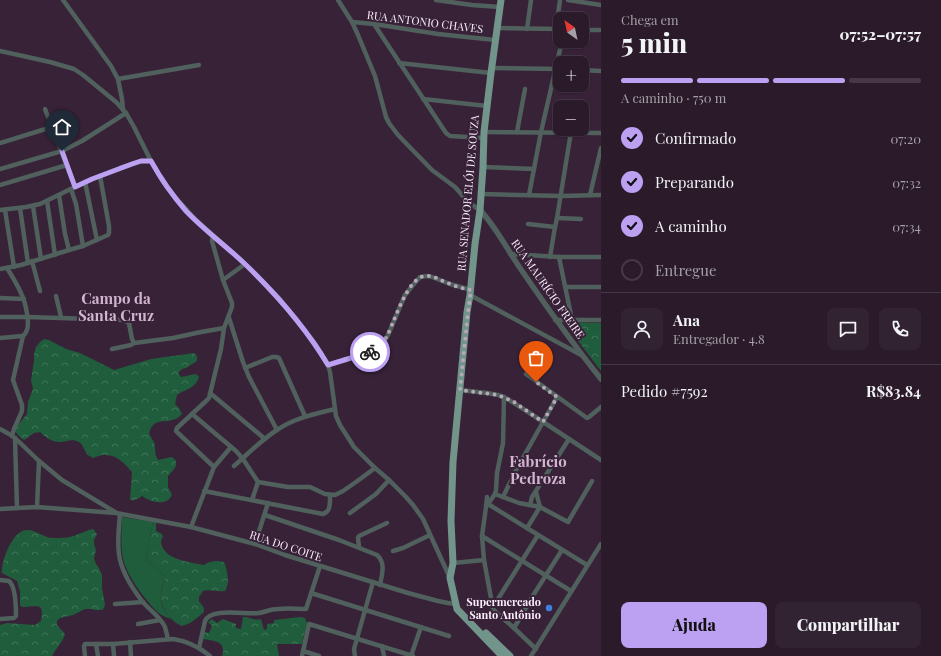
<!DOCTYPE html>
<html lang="pt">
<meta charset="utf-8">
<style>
:root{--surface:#2a1a2a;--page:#322332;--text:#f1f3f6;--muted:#a5a1a8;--line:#463847;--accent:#bca0f2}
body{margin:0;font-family:"Playfair Display",serif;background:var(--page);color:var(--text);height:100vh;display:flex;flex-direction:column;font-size:15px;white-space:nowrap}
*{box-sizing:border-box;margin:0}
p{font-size:13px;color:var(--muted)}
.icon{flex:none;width:22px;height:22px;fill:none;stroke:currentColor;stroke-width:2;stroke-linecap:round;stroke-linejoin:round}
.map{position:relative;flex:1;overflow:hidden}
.panel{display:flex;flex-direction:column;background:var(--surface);width:340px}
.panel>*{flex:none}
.needle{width:26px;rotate:327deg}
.tools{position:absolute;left:553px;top:12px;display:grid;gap:8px}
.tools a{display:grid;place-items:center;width:36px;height:36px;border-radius:8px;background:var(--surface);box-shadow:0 1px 3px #0004,0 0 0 1px var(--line);font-size:20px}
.pin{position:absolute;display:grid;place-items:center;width:34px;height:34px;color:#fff;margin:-41px -17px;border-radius:50% 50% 50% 0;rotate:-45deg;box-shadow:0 0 4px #0007}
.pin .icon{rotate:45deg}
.courier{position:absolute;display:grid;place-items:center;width:40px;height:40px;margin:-20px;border:3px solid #bca0f2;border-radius:50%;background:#fff;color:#222;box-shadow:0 1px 5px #0007}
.head em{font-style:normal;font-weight:800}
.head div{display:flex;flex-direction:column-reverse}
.head{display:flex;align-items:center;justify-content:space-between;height:68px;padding:0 20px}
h1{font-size:26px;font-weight:800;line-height:30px}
.bar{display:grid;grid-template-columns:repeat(4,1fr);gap:6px 4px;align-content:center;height:48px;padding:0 20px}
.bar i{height:5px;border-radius:3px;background:var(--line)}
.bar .on{background:var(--accent)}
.bar p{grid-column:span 4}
.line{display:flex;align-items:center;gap:10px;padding:0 20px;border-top:1px solid var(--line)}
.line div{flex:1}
.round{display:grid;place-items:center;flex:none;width:42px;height:42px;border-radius:8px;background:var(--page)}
ol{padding:0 20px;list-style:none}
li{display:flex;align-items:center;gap:12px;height:44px}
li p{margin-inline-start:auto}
li .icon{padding:4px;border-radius:50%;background:var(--accent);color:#111;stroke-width:4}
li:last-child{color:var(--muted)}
li i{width:22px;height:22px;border:2px solid var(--line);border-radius:50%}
.action{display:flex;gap:8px;margin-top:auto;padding:8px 20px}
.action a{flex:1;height:46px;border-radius:8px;background:var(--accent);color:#111;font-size:16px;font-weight:800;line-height:46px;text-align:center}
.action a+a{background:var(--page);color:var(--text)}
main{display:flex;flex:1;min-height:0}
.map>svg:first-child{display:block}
.green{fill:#1f5d3c}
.forest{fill:url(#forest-crowns)}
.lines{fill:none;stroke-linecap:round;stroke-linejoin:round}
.minor{stroke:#50605c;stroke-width:4.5}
.tertiary{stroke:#50605c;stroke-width:5.5}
.primary{stroke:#71948b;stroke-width:7}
.done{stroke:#b7a7b7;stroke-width:4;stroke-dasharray:0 7.2}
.route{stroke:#bca0f2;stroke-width:5}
.shop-dot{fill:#3f7fe0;stroke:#382238;stroke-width:1.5}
.labels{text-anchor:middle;stroke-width:4;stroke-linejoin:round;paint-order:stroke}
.street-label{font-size:11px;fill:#fceefc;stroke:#382238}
.poi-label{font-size:11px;font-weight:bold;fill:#fceefc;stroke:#382238;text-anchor:end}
.district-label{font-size:15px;font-weight:bold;fill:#d2b6d1;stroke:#382238}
</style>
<main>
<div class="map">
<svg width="601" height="656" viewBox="0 0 601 656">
<defs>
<pattern id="forest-crowns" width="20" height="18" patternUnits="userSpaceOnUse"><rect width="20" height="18" fill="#1f5d3c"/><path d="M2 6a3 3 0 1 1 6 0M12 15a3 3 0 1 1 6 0" fill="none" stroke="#407559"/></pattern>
</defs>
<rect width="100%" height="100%" fill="#382238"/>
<path class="green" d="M122 517 153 522 146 558 148 561 165 576C163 585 159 595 162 605 164 610 169 615 171 619 168 618 163 616 160 614 147 603 126 575 123 558 120 545 122 530 122 517Z"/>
<g class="forest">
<path d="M564 322 601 323V371L569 329Z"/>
<path d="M44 339 49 340 66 349 80 353 114 370 151 359 194 353 197 356V361L186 368 182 369 178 373 181 377 196 374 199 377C195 389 187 388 177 395L175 404 179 408 182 414C170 428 155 413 149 433 150 436 152 439 154 442 156 449 154 454 158 460L172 457 176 461V466L174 469 168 476V487L172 495C166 507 151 502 142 496 138 499 134 501 130 500L132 472C125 464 117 455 106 455 102 454 97 457 93 458 92 457 89 456 88 455 84 451 83 444 79 442 72 438 66 442 60 442 52 442 45 437 40 432L34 433 24 440 20 437 14 430 27 414 28 402 33 389 31 380 34 361V354L36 347 40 342Z"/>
<path d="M153 522 156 523V531L162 534 163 537C160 541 161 544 163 548 170 561 191 562 204 565 210 561 217 560 224 562 226 566 226 568 227 572 228 579 229 584 225 591 217 592 210 589 203 591L199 597V601L204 608V612C197 618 191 624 182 626 175 623 171 619 167 613 157 598 162 592 165 576L148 561 146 558Z"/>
<path d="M93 529 97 534 94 540V544L96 550 94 558 96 564 99 568 102 575V588L105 605 104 608 102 610H96L92 609H85L73 615 60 618 57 621V625L65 634C63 642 56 648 52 656H0V625L7 623 35 625 41 621C45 600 35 607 22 607L20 605V592L17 581 2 573C1 562 12 531 26 530 36 529 44 539 55 538 62 538 70 538 76 535 82 533 87 530 93 529Z"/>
<path d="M243 617C249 617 255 621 261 619L264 630 267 629V624L274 623V620L300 617 305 618 307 623 302 644H277L279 656H222C227 641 214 641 203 639L204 632 209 633 212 626 208 622 212 619 217 623 223 619 236 624V628L241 629Z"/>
</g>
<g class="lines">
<g class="minor">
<path d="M63 0 111 66 118 79 122 99 123 110"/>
<path d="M338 0 352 22 358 35 375 76 386 117 389 123 398 135 432 170 455 187 469 203 480 210"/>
<path d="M436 0 472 5 500 7"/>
<path d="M568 0 601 5"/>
<path d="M352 22 374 24 438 34 495 40"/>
<path d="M374 24 446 133 450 136 484 138"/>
<path d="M497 28 560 29"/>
<path d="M527 29 531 0"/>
<path d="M556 29 560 0"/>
<path d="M582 30H601"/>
<path d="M0 51 50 62 74 69 83 75 99 88 116 102 126 113 134 127 151 161 163 182 175 197 196 220 245 264 279 298 316 345 328 365 330 372 336 416 340 425 354 447 375 468 389 480 406 497 413 505 423 519 450 578"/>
<path d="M399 63 491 73"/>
<path d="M491 68 560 69"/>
<path d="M582 70 601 71"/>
<path d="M118 79 199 65"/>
<path d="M423 99 487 106"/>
<path d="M45 109 75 187"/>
<path d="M484 132 601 133"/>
<path d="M517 132 525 89"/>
<path d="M0 143 52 127"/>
<path d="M483 167 534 169"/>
<path d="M0 169 62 151 82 141 126 113"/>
<path d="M85 182 97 240"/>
<path d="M0 185 67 165"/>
<path d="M71 189 76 204 83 246"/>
<path d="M481 194 561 196 601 195"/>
<path d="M59 195 65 234 69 250"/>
<path d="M529 195 541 132 562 41"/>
<path d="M590 195 601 148"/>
<path d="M47 201 55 255"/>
<path d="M33 206 41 259"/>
<path d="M20 208 28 263"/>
<path d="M0 210 26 207 40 204 85 182 120 168 141 161H151"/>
<path d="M5 210 14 267"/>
<path d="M557 218 581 219"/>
<path d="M528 224 555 227"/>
<path d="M213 236 212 241 223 280 232 303V307L224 328 221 349 209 398 206 401 177 428 176 431 178 433 214 467"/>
<path d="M510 254 559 257H601"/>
<path d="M550 257 555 227 557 218 571 132"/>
<path d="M559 257 572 320"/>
<path d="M32 261 40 291"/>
<path d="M0 269 21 265 69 250 83 246 108 235 109 233V226L100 176"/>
<path d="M223 280 245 264"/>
<path d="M565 287H601"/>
<path d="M470 295 583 356"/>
<path d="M56 296 61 317"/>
<path d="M0 298 24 299"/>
<path d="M0 317H27L124 320 129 323 132 339 134 343"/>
<path d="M229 318 243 362 249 377 277 430"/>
<path d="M555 320H601"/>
<path d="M0 338 22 336C24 335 25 335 26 332 31 324 25 301 21 293 17 284 12 276 7 268"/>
<path d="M112 349 131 345 134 343 173 338 201 332 224 328"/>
<path d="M328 365 369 353 376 349 383 343 388 335 405 295 413 285 420 277 427 276 432 277 450 284 471 290"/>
<path d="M245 368 272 357H276L279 358 305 416"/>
<path d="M526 374 587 418 589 417 601 407"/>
<path d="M460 390 487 393 498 395 504 397 525 410 601 460"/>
<path d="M210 393 265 439"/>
<path d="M504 397 503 443 497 473 496 490 495 494 486 507 482 536 484 560 493 609 498 614 514 628 536 649"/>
<path d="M192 414 236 451 243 459 258 482 252 500"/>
<path d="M0 429 9 434 15 438 39 461 62 480 115 512"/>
<path d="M12 436 14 429 22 411V405L13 380 23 336"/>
<path d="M15 438 17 508"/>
<path d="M234 466C248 454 261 440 277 430 294 418 315 414 335 409"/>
<path d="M258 482 288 487H310L325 494 335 495 343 491 356 482 375 468"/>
<path d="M204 491 323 514C331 512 330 502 330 495"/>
<path d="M495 494 519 503 540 507 568 522 592 481"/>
<path d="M503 497 515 472 557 397"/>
<path d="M488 504 587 565"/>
<path d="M530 505 532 497 569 439"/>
<path d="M37 507 39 461"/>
<path d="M486 507 487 497"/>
<path d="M0 509 37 507 116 513 191 527 255 544 285 555 408 593 438 601 448 603 456 604"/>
<path d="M350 513 376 494 389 480"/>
<path d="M120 514C119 527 117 541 119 554 121 571 132 588 142 601 149 610 160 616 165 627 166 631 167 635 168 639"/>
<path d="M265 515 339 540 377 555C386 563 382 574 380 585"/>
<path d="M191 527 214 467 231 447"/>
<path d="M527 528 540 507 536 492"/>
<path d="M482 536 571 591"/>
<path d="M255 544 268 503"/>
<path d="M359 547 358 538 359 536 387 523"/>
<path d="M393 551 403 548 430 535"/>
<path d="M453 563 484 560"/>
<path d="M0 580 9 581C16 587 16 607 16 616L14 618 0 619"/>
<path d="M311 593 449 636"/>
<path d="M115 604 143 602"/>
<path d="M493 607 538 535"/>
<path d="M138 624 160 620"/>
<path d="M514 628 534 594 562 550"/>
<path d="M130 642 131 656"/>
<path d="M96 644 98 656"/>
<path d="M113 644 114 656"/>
<path d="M382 646 384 656"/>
<path d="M199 648 205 621C211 607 246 615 259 613 265 612 271 609 278 609 287 608 297 609 306 609L320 566"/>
<path d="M303 651 319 656"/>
<path d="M85 656 84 646 85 644H113L173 639C188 641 199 647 210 656"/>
<path d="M302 656 309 624 413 656"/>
<path d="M355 656 354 649 373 582"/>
<path d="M411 656 421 627"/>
<path d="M531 656 601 544"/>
</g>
<path class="tertiary" d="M480 210C496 227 507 249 520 268 546 306 572 343 601 379"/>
<g class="primary">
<path d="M501 0 491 73 484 132 483 167 480 210 475 244 470 295 467 312 453 462 451 521 453 563 450 578 457 609 502 656"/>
<path d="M486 633 510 656"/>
</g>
</g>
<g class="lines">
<path class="done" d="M370 352C375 349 381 346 384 341 394 327 406 275 427 276 435 276 442 281 450 284 457 287 464 289 471 290L468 312 460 390 498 395 514 402 543 422 557 397 536 382"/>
<path class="route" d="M62 151 75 187 92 179 132 164 141 161H151C161 179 172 195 186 211 204 230 226 246 245 264 275 293 306 328 328 365L370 352"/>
</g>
<circle class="shop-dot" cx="549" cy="608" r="4"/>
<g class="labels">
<g class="street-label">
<text transform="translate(425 22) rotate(7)" y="4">RUA ANTONIO CHAVES</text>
<text transform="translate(468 193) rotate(-85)" y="4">RUA SENADOR ELÓI DE SOUZA</text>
<text transform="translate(548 289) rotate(55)" y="4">RUA MAURÍCIO FREIRE</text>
<text transform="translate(286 546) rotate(18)" y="4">RUA DO COITE</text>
</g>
<g class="poi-label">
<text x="541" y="606">Supermercado<tspan x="541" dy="13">Santo Antônio</tspan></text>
</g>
<g class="district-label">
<text x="116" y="304">Campo da<tspan x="116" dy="17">Santa Cruz</tspan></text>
<text x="538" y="467">Fabrício<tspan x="538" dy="17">Pedroza</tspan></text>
</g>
</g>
</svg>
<div class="tools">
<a><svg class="needle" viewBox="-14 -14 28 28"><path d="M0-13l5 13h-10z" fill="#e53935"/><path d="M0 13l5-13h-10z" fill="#a5a1a8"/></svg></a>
<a>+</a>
<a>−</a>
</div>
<div class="pin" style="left:536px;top:382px;background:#ea580c"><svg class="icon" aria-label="bag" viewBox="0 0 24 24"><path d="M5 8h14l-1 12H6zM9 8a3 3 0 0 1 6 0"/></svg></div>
<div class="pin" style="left:62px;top:151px;background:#1f2937"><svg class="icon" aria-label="home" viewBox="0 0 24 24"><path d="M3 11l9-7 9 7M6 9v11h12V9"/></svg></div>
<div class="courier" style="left:370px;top:352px"><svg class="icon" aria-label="bike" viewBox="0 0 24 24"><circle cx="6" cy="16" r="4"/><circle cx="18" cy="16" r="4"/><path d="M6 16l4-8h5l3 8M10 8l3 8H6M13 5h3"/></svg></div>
</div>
<section class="panel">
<div class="head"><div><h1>5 min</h1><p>Chega em</p></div><em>07:52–07:57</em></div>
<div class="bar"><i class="on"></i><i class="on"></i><i class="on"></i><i></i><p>A caminho · 750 m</p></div>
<ol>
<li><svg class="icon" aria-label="check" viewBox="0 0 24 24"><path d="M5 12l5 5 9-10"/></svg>Confirmado<p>07:20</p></li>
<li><svg class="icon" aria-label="check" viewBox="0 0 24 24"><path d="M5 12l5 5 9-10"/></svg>Preparando<p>07:32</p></li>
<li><svg class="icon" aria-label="check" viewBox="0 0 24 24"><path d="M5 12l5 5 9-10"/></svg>A caminho<p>07:34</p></li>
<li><i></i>Entregue</li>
</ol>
<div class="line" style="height:72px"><a class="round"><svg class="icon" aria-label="person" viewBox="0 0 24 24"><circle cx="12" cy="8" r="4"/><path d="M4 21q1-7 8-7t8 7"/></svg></a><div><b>Ana</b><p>Entregador · 4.8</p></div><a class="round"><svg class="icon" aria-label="chat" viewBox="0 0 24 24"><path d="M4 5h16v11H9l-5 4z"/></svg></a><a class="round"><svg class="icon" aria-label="phone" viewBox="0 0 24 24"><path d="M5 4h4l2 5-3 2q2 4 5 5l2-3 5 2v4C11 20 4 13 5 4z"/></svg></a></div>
<div class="line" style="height:52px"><div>Pedido #7592</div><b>R$83.84</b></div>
<div class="action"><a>Ajuda</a><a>Compartilhar</a></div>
</section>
</main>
